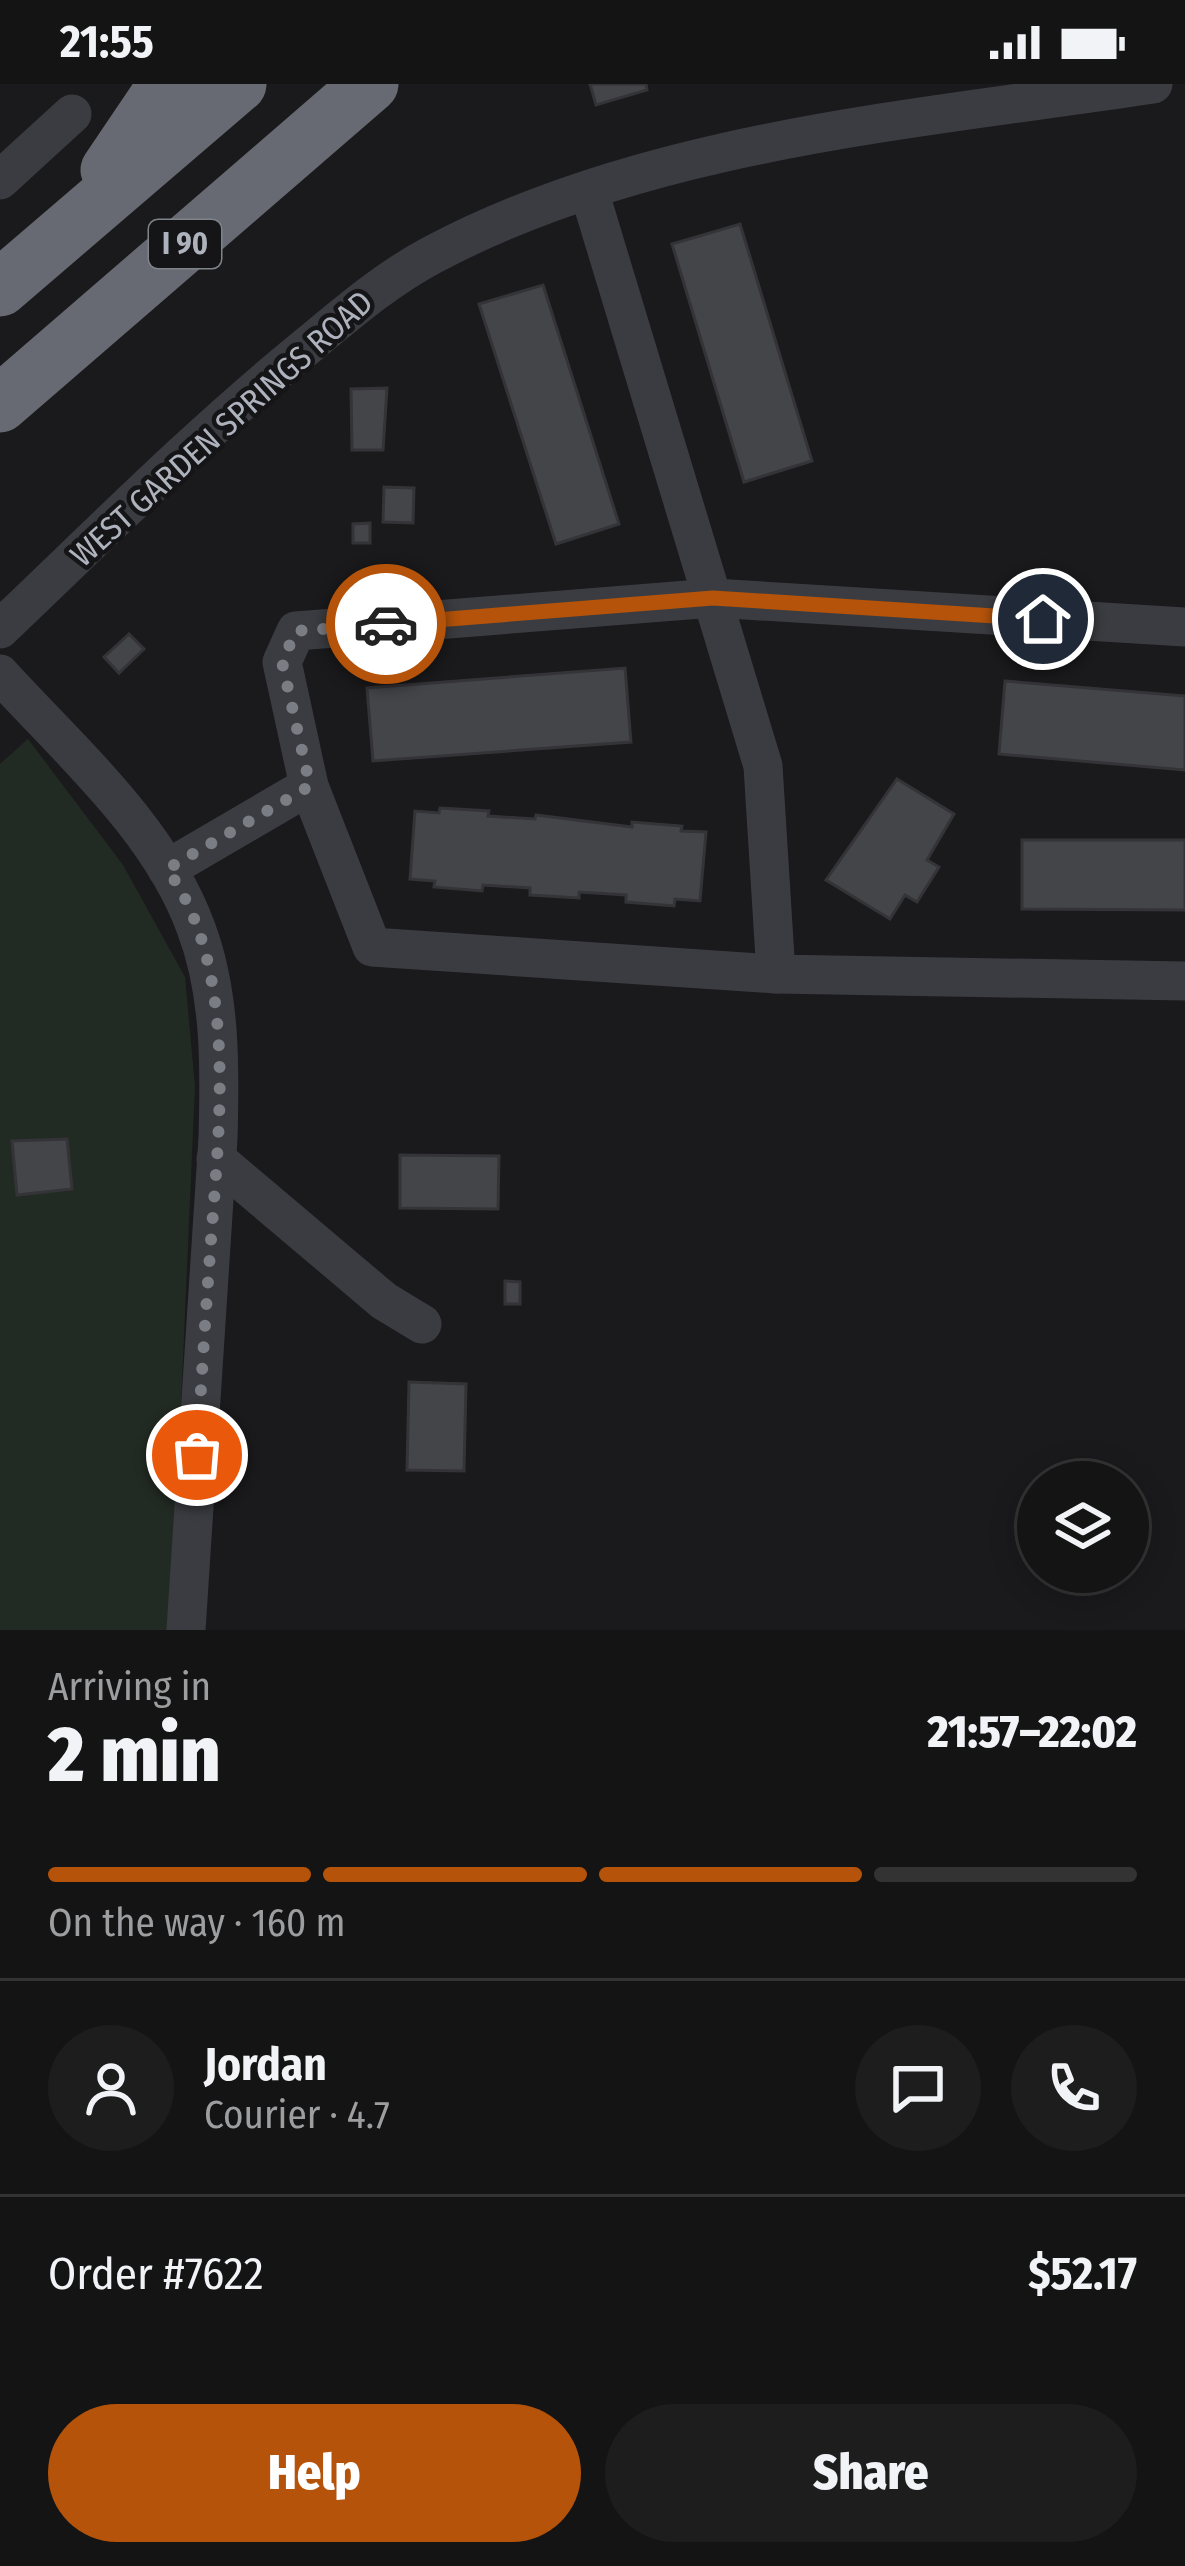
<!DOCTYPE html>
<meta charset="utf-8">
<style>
:root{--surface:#141415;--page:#1d1d1e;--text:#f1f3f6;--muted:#9d9ea0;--line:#333334;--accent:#b45309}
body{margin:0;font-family:"Fira Sans Condensed",sans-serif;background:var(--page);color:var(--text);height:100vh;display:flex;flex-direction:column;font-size:45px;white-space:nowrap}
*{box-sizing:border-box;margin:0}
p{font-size:39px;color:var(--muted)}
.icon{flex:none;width:66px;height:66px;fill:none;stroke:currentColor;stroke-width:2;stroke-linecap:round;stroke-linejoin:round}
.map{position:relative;height:1546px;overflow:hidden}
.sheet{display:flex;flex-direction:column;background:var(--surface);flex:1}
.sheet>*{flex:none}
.fabs{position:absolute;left:1017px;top:1377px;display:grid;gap:24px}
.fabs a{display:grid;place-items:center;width:132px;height:132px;border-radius:50%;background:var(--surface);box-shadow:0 6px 30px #0003,0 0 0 3px var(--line);font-size:60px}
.pin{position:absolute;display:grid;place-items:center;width:102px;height:102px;color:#fff;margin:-51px;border:6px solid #fff;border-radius:50%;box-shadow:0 3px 12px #0007}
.courier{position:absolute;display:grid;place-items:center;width:120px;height:120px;margin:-60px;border:9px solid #b45309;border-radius:50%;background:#fff;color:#222;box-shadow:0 3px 15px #0007}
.overview em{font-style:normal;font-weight:800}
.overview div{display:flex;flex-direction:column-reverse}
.overview{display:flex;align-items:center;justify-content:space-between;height:204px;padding:0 48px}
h1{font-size:78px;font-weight:800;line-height:90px}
.bar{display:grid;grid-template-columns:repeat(4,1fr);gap:18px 12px;align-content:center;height:144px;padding:0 48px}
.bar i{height:15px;border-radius:9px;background:var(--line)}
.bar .on{background:var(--accent)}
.bar p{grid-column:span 4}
.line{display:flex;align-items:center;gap:30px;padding:0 48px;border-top:3px solid var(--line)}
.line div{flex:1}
.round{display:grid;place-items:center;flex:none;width:126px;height:126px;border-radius:63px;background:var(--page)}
.cta{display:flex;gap:24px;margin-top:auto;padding:24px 48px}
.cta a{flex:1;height:138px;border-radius:72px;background:var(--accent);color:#fff;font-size:48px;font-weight:800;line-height:138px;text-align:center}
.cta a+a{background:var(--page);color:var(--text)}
.status{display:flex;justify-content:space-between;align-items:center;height:84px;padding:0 60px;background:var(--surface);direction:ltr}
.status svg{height:33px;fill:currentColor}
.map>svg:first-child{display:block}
.green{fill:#222b23}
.building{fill:#444549;stroke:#343438;stroke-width:3}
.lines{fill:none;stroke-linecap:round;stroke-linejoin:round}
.minor{stroke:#3b3c41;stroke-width:39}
.highway{stroke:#676a72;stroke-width:57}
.done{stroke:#7a7d84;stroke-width:12;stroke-dasharray:0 21.6}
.route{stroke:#b45309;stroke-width:15}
.labels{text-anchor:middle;stroke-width:9;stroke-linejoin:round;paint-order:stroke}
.shield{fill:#151517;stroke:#7f838a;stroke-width:3}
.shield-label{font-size:30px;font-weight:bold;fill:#adb2bc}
.street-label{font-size:33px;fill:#adb2bc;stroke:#151517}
</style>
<div class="status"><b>21:55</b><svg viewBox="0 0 49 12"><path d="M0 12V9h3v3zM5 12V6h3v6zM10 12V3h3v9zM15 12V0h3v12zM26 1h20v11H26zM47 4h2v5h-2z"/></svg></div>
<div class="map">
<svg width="1185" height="1546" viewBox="0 0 1185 1546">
<rect width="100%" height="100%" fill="#1a1a1c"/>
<path class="green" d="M28 655 123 781 185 893 195 1002 171 1546H0V680Z"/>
<g class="building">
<path d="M590 0H646L647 6 596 21Z"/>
<path d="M740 140 812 377 744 398 672 160Z"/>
<path d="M543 201 619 440 556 460 479 220Z"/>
<path d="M387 304 383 366H352L351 305Z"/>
<path d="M384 403 414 404 413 439 383 438Z"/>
<path d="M370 439V459H353V440Z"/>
<path d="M129 550 144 565 119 589 104 573Z"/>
<path d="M625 584 631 658 373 677 367 604Z"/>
<path d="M1005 597 1185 612V686L999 670Z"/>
<path d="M897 695 954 730 927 776 939 783 917 818 905 811 890 835 826 796Z"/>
<path d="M440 724 489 727 488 732 535 735 536 731 632 743V738L682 742 681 747 706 748 700 817 675 815 674 822 626 818V811L579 808V814L530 811V804L483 801 482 807 434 803 435 797 410 795 415 727 439 729Z"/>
<path d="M1022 756H1185V826L1022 825Z"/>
<path d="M67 1055 72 1105 17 1111 12 1057Z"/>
<path d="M400 1071 499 1072 498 1125 400 1124Z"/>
<path d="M505 1197 520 1198V1220H505Z"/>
<path d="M409 1298 466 1300 464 1387 407 1386Z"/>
</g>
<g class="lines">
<g class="minor">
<path d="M0 96 72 30"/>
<path d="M589 107 763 682 776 890 1185 897"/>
<path d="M0 545C99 451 195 354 300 268 343 233 383 197 432 171 648 56 915 36 1153 0"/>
<path d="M0 590C70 667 160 745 196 844 221 910 220 984 218 1054L186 1546"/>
<path d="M309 702 372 863 776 890"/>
<path d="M167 785 309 702 282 578 296 547 713 514 1185 543"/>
<path d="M216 1075 384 1217 422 1240"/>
</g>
<g class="highway">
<path d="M109 86 167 0"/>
<path d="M0 204 238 0"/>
<path d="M0 320 370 0"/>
</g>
</g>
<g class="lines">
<path class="done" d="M197 1371C201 1304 205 1237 210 1170 218 1051 241 887 167 785L310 702 282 578 296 547 386 540"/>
<path class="route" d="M386 540 713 514 1043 535"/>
</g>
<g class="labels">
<rect class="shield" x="149" y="136" width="72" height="48" rx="9"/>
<g class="shield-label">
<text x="185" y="170">I 90</text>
</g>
<g class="street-label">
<text transform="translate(221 344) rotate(-42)" y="12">WEST GARDEN SPRINGS ROAD</text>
</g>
</g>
</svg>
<div class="fabs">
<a><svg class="icon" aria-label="layers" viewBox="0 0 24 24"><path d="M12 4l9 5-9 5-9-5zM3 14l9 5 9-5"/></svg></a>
</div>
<div class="pin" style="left:197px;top:1371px;background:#ea580c"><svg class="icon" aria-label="bag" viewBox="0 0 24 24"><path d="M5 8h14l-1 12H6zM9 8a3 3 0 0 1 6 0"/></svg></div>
<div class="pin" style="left:1043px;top:535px;background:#1f2937"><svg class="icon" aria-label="home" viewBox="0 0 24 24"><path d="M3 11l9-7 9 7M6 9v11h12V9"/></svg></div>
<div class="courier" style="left:386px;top:540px"><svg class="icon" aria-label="car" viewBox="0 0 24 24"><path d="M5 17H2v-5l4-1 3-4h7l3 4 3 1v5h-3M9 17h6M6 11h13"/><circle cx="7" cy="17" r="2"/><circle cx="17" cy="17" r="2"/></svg></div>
</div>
<section class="sheet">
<div class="overview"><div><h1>2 min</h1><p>Arriving in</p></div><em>21:57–22:02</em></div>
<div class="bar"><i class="on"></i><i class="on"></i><i class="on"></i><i></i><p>On the way · 160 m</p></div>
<div class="line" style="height:216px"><a class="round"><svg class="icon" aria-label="person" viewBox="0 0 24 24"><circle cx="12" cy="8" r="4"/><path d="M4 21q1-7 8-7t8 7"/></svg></a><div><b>Jordan</b><p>Courier · 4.7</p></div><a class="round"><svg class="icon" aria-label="chat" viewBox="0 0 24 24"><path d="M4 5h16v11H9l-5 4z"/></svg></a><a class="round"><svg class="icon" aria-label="phone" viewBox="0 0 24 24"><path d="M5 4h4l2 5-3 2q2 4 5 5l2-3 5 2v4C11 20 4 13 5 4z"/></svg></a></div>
<div class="line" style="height:156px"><div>Order #7622</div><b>$52.17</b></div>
<div class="cta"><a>Help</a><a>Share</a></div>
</section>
